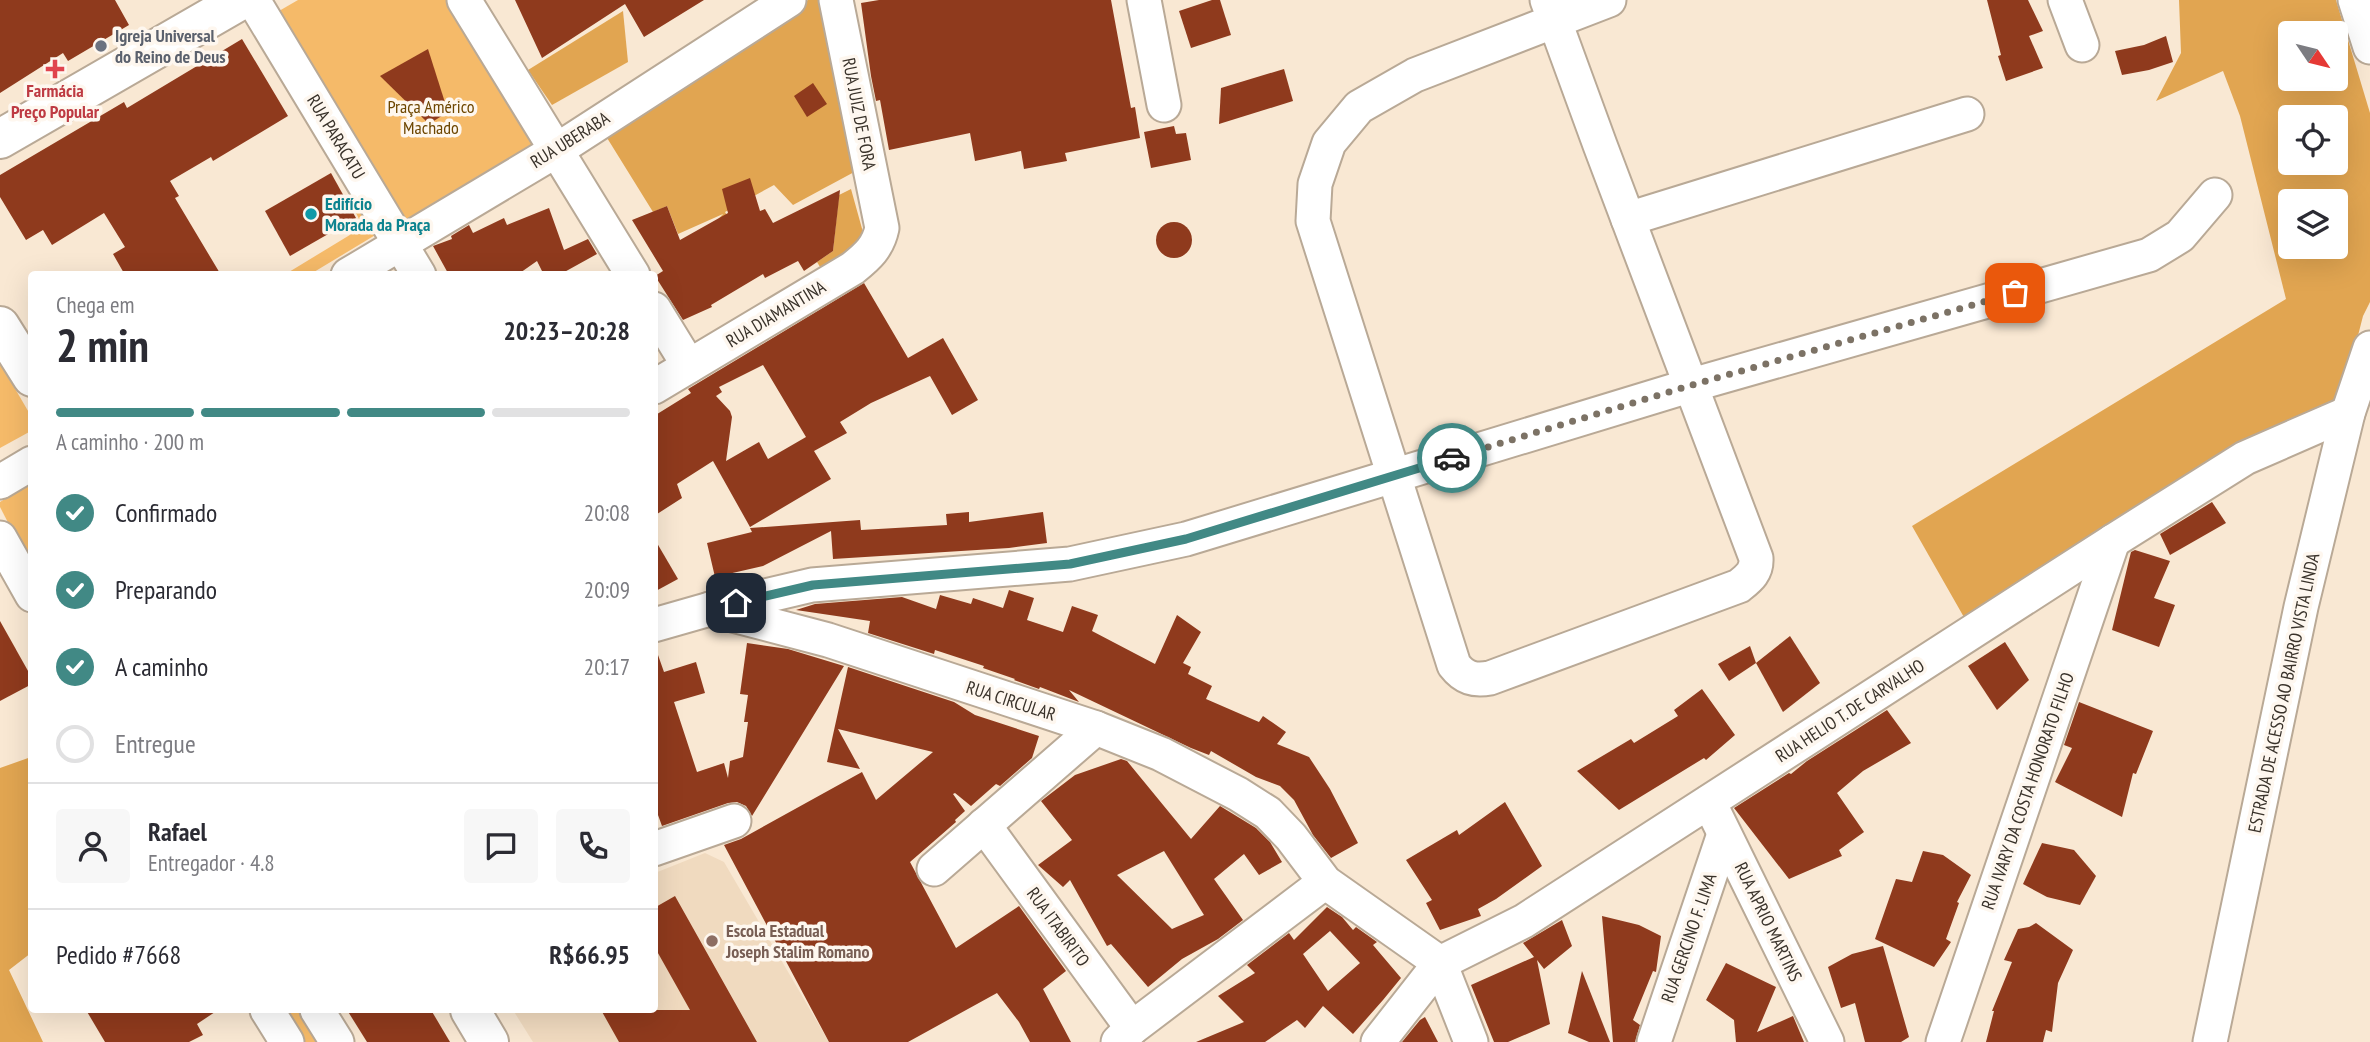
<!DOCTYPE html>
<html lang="pt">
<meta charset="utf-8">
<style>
:root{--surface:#fff;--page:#f7f7f7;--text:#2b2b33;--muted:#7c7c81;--line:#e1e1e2;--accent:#418985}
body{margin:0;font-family:"PT Sans Narrow",sans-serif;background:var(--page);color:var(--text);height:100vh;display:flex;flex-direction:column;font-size:26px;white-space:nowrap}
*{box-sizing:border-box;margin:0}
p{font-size:23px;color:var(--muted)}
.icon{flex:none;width:38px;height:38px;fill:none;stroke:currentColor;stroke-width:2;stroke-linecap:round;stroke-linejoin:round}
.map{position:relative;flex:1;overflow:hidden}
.drawer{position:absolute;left:28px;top:271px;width:630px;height:742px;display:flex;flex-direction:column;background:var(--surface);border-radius:7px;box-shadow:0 7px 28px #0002}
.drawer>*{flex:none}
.needle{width:46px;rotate:125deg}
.buttons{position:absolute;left:2278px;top:21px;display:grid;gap:14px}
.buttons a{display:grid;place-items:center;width:70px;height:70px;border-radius:7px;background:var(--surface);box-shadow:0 7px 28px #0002;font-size:35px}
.pin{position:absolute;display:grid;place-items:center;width:60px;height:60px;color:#fff;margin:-30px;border-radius:14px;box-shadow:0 4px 10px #0006}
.courier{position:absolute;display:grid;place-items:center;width:70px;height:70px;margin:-35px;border:5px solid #418985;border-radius:50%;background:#fff;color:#222;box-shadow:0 2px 9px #0007}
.head em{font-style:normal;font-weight:700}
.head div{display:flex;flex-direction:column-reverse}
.head{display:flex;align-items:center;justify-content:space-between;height:119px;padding:0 28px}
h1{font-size:46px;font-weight:700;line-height:52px}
.bar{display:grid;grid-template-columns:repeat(4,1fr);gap:10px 7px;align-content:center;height:84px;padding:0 28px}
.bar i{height:9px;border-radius:5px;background:var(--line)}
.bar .selected{background:var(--accent)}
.bar p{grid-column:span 4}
.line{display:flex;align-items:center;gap:18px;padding:0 28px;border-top:2px solid var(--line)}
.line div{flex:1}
.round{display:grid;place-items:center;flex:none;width:74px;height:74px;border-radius:7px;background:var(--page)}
ol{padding:0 28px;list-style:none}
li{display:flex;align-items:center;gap:21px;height:77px}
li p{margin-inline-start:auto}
li .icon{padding:7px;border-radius:50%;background:var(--accent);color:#fff;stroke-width:4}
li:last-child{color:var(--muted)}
li i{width:38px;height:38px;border:4px solid var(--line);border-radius:50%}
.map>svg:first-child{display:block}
.built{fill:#f0dabf}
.green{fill:#f5ba69}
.forest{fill:#e1a551;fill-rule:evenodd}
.building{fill:#8f3a1d;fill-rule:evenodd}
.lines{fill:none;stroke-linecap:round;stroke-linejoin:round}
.minor-casing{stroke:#b9a996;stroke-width:37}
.major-casing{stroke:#b9a996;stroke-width:42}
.minor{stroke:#fff;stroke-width:33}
.major{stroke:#fff;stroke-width:38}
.done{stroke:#7c7265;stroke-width:7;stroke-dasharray:0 12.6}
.route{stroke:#418985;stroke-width:9}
.worship-dot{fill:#6b7280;stroke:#fef7ef;stroke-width:2.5}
.health-dot{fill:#e0444e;stroke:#fef7ef;stroke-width:2.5}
.culture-dot{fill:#0f9aa8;stroke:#fef7ef;stroke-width:2.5}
.education-dot{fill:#8d6e63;stroke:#fef7ef;stroke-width:2.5}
.labels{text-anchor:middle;stroke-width:7;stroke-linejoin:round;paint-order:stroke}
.worship-label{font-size:18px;font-weight:bold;fill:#5b616d;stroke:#fef7ef;text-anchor:start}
.health-label{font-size:18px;font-weight:bold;fill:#be3a42;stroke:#fef7ef}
.park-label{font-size:18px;fill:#6d4600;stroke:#fef7ef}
.street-label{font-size:18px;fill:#39322a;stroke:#fef7ef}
.culture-label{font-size:18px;font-weight:bold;fill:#0d838f;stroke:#fef7ef;text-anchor:start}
.education-label{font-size:18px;font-weight:bold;fill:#785e54;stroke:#fef7ef;text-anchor:start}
</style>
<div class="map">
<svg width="2370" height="1042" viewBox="0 0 2370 1042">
<rect width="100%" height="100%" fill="#f9e8d3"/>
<path class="built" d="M705 853 724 862 829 1042H533L513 1010H654L655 873Z"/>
<g class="green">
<path d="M298 0H447L536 145 405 221 279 11Z"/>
<path d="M356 197 377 234 309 275H284L363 227 350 201Z"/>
<path d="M0 363 31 416V431L0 448Z"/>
<path d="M31 483V567L0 507V502Z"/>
<path d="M276 1010H309L331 1042H296Z"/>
</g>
<g class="forest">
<path d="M808 0H831L882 157 793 205 774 185 725 212 756 262 709 229 723 214 678 234 667 206 653 212 604 133Z"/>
<path d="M2179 0H2336L2370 113V302L2363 316 2340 406 2220 457 2048 563 1965 619 1912 526 2286 299 2240 116 2223 71 2156 101 2181 53ZM2291 33H2336V79H2291ZM2291 117H2336V163H2291ZM2291 201H2336V247H2291Z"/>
<path d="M623 11 628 62 552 105 528 70Z"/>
<path d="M851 189 866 243 825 275 817 262 833 251 839 195Z"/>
<path d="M31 757V953L9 970 43 1042H0V768Z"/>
</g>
<g class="building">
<path d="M0 0H115L129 25 68 61 63 53 0 93Z"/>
<path d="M515 0H704L644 37 625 4 542 58Z"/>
<path d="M879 0H1111L1131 108 1135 107 1140 138 1065 153 1067 161 1024 169 1021 151 975 161 970 133 889 150 880 100 876 101 871 76 861 3Z"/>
<path d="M1212 0H1220L1231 35 1191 48 1179 11Z"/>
<path d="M1987 0H2028L2043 31 2029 36 2043 68 2006 81 1998 56 2001 55Z"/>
<path d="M2166 36 2173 62 2149 70 2122 75 2115 51 2144 45Z"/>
<path d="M242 39 288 116 213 161 211 157 170 181 179 196 175 198 221 275H125L113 254 125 247 104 213 52 245 43 230 26 240 0 197V175L124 102 127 108Z"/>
<path d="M428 49 448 112 429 124 380 76Z"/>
<path d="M1284 69 1293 101 1219 124 1221 88Z"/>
<path d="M813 83 827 104 807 117 794 96Z"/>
<path d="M1174 126 1176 134 1186 133 1191 160 1151 168 1144 132Z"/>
<path d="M331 173 356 218 290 256 265 211Z"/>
<path d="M750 178 760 211 765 209 773 223 840 190 833 251 804 271 798 261 765 278 763 274 711 305 712 307 683 320 655 276 663 271 632 220 667 206 680 240 728 213 722 189Z"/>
<path d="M549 208 564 250 588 239 597 254 559 275H544L537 261 517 275H449L433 246 452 239 451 236 469 225 473 233 504 218 507 225Z"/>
<circle cx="1174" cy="240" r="18"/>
<path d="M864 283 908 358 943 338 978 400 952 415 930 376 871 403 840 422 847 433 814 451 831 479 750 527 713 461 677 484 682 498 654 516V416L691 393 688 389ZM763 365 806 437 768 459 759 442 726 461 732 417 730 411 716 396 722 392 719 387Z"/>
<path d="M2212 502 2226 523 2170 555 2160 534Z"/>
<path d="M969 512V522L1043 512 1047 543 1009 548 833 559 831 531 763 566 715 577 707 543 752 532 750 528 860 520 861 530 947 525 946 514Z"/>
<path d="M654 538 678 579 654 592Z"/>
<path d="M2135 550 2170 561 2154 598 2175 605 2159 647 2112 630 2131 552Z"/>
<path d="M1009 590 1034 598 1027 620 1063 632 1072 606 1098 615 1092 631 1155 664 1177 615 1201 632 1183 663 1191 667 1188 674 1212 686 1206 699 1259 722 1263 716 1286 732 1277 744 1309 757 1330 789 1358 843 1331 858 1313 835 1294 800 1280 786 1256 777 1211 751 1209 755 1191 748 1069 690 1079 702 1040 687 1039 689 1014 680 1015 679 983 668 984 666 935 650 934 654 868 633 870 621 796 610 815 604 902 597 936 609 940 595 971 604 973 598 1003 608Z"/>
<path d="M0 621 32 678V684L0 701Z"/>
<path d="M1790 636 1820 683 1783 712 1756 663Z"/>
<path d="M2005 642 2029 680 1997 710 1968 666Z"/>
<path d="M747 643 788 649 844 666 752 816 746 806 737 802 728 803 662 826 654 804V656L658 655 664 672 696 662 705 693 674 702 697 772 724 763 728 778 730 761 743 757 748 722H744L748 695 740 694Z"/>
<path d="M1750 646 1756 663 1729 681 1718 664Z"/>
<path d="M848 667 954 702 975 715 1039 736 1032 758 1000 786 996 784 971 806 955 793 953 794 965 811 955 820 956 822 910 862 956 948 1019 906 1066 971 1043 989 1071 1042H1030L1019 1022 997 993 908 1042H829L724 845 741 839 862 772 876 800 933 752 838 729 860 769 827 762Z"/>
<path d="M1702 689 1735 735 1706 760 1704 758 1619 810 1577 771 1631 739 1634 743 1678 716 1674 710Z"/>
<path d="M2079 702 2153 731 2136 774 2133 773 2122 817 2055 782 2072 748 2064 745Z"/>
<path d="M1887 710 1911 743 1863 771 1837 793 1864 832 1839 850 1842 856 1789 879 1734 808 1789 773 1791 774 1807 761Z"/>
<path d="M1121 759 1127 761 1191 839 1220 806 1256 828 1270 842 1282 862 1259 875 1244 854 1214 879 1243 920 1218 939 1182 959 1148 987 1111 944 1107 946 1070 880 1063 887 1038 865 1072 840 1041 801 1075 775ZM1164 851 1204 915 1172 929 1117 875Z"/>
<path d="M1505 802 1542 866 1496 899 1478 909 1481 916 1440 930 1426 903 1432 900 1406 860 1457 830 1459 835Z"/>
<path d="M2042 843 2074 850 2096 876 2080 905 2047 897 2023 884Z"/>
<path d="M1923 851 1943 855 1971 875 1957 902 1959 903 1946 939 1951 942 1934 967 1875 939 1896 879 1912 882Z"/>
<path d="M675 896 757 1042H619L601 1010H690L654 946V908Z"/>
<path d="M1327 907 1342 917 1353 930 1356 927 1377 942 1373 945 1401 978 1383 1000 1353 1034 1323 1006 1305 1028 1297 1020 1265 1042H1196L1244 1022 1218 996 1255 973 1247 965 1289 933 1294 940ZM1330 931 1360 963 1328 991 1303 954Z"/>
<path d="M1602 916 1639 925 1661 936 1656 972 1653 971 1633 1020 1640 1025 1635 1042H1613Z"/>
<path d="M1562 920 1572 946 1544 969 1537 960 1550 1024 1508 1042H1494L1471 985 1534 957 1523 943Z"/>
<path d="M2036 923 2073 950 2058 983 2052 1032 2046 1030 2043 1042H1986L1994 1011H1992L2012 962 2004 960 2018 929 2029 927Z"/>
<path d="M1883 946 1909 1037 1901 1042H1865L1855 1003 1841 1008 1828 967 1852 954Z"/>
<path d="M1726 963 1776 987 1757 1032 1793 1016 1804 1042H1736L1734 1020 1706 1000Z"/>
<path d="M1582 971 1610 1042H1589L1568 1033Z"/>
<path d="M86 1010H218L197 1024 203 1035 189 1042H105Z"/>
<path d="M347 1010H431L450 1042H367Z"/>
<path d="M1425 1017 1438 1042H1402L1420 1020Z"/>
</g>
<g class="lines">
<defs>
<g id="minor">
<path d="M253 0 419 275"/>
<path d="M464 0 633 275"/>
<path d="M1144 0 1164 105"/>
<path d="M1547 0C1565 48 1582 97 1600 145 1651 283 1705 420 1756 558 1757 572 1749 578 1739 586L1490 678C1474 681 1464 678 1454 665L1313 221 1315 184 1329 143 1359 107 1415 75 1609 0"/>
<path d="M2065 0 2082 45"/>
<path d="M2355 0 2370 47"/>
<path d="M1628 219 1967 114"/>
<path d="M348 275 557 150 789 0"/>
<path d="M654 309 689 366"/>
<path d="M654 387 853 268C868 256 878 247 882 228L836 0"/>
<path d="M0 482 32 463"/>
<path d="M0 538 32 595"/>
<path d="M710 609 812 585 1070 564 1186 539 1692 385 2149 255 2180 236 2215 195"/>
<path d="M654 625 710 609 828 640 1096 728 1161 754 1238 794 1268 813 1291 837 1325 882 1440 963 1471 1042"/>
<path d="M1709 802 1827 1042"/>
<path d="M984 825 1132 1028"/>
<path d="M654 849 734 821"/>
<path d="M934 869 1096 728"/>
<path d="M267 1010 287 1042"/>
<path d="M317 1010 337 1042"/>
<path d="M1118 1042 1132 1028 1325 882"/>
<path d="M1378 1042 1440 963 1524 921 2113 541 2245 458 2348 413"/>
<path d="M1654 1042 1724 834"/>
<path d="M1943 1042 2113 541"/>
<path d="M2210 1042 2301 607 2348 413 2370 348"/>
</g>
<g id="major">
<path d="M0 139 241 0"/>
<path d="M0 326 32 377"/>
<path d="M470 1010 489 1042"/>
</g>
</defs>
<use href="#minor" class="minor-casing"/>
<use href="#major" class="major-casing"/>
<use href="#minor" class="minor"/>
<use href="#major" class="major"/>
</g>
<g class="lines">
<path class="done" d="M1452 458 1692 385 2015 293"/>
<path class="route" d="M736 603 813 585 1070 564 1186 539 1452 458"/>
</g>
<circle class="worship-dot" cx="101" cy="46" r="7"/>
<path class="health-dot" d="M51.5 58.5h7v7h7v7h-7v7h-7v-7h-7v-7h7z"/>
<circle class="culture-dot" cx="311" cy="214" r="7"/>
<circle class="education-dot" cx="712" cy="941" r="7"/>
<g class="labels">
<g class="worship-label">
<text x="115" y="42">Igreja Universal<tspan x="115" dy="21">do Reino de Deus</tspan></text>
</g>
<g class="health-label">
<text x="55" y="97">Farmácia<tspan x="55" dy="21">Preço Popular</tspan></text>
</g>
<g class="park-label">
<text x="431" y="113">Praça Américo<tspan x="431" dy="21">Machado</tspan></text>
</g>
<g class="street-label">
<text transform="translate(859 114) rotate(79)" y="6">RUA JUIZ DE FORA</text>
<text transform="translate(336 137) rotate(59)" y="6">RUA PARACATU</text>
<text transform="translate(570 140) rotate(-32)" y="6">RUA UBERABA</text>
<text transform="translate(776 314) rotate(-31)" y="6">RUA DIAMANTINA</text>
<text transform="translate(2284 693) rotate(-78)" y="6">ESTRADA DE ACESSO AO BAIRRO VISTA LINDA</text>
<text transform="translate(1011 701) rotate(18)" y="6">RUA CIRCULAR</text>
<text transform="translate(1850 711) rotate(-33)" y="6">RUA HELIO T. DE CARVALHO</text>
<text transform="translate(2028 791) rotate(-71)" y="6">RUA IVARY DA COSTA HONORATO FILHO</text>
<text transform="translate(1768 922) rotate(64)" y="6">RUA APRIO MARTINS</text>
<text transform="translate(1058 927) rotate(54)" y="6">RUA ITABIRITO</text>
<text transform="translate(1689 938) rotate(-71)" y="6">RUA GERCINO F. LIMA</text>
</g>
<g class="culture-label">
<text x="325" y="210">Edifício<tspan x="325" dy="21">Morada da Praça</tspan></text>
</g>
<g class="education-label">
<text x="726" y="937">Escola Estadual<tspan x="726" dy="21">Joseph Stalim Romano</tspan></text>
</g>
</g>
</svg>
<div class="buttons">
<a><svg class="needle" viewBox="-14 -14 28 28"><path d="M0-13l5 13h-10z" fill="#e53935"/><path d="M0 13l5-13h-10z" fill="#7c7c81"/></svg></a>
<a><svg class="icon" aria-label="locate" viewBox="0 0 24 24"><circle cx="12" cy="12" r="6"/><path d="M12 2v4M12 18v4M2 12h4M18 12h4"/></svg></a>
<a><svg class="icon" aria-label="layers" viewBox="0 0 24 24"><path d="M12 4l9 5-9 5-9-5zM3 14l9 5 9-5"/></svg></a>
</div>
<div class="pin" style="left:2015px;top:293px;background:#ea580c"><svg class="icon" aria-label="bag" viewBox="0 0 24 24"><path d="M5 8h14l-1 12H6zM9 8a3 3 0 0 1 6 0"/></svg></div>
<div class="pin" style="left:736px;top:603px;background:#1f2937"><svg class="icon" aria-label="home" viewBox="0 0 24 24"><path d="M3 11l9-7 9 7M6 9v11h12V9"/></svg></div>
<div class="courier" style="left:1452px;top:458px"><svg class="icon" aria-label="car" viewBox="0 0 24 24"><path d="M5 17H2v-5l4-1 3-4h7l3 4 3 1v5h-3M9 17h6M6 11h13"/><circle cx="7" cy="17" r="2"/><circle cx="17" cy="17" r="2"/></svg></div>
<section class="drawer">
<div class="head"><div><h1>2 min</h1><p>Chega em</p></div><em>20:23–20:28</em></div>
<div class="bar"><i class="selected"></i><i class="selected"></i><i class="selected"></i><i></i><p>A caminho · 200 m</p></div>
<ol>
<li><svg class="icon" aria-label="check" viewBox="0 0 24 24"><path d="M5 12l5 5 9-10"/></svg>Confirmado<p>20:08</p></li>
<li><svg class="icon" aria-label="check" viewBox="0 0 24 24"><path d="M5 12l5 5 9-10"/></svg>Preparando<p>20:09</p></li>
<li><svg class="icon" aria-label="check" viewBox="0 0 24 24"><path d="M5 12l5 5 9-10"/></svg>A caminho<p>20:17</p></li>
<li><i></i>Entregue</li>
</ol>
<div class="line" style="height:126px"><a class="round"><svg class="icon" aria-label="person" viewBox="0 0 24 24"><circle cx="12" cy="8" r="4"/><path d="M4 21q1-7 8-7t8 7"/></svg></a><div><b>Rafael</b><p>Entregador · 4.8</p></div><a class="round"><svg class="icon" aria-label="chat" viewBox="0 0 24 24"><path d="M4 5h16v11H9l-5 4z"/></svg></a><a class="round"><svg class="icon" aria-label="phone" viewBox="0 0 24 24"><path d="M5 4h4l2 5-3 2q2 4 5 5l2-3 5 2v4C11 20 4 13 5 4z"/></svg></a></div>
<div class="line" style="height:91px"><div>Pedido #7668</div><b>R$66.95</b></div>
</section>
</div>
